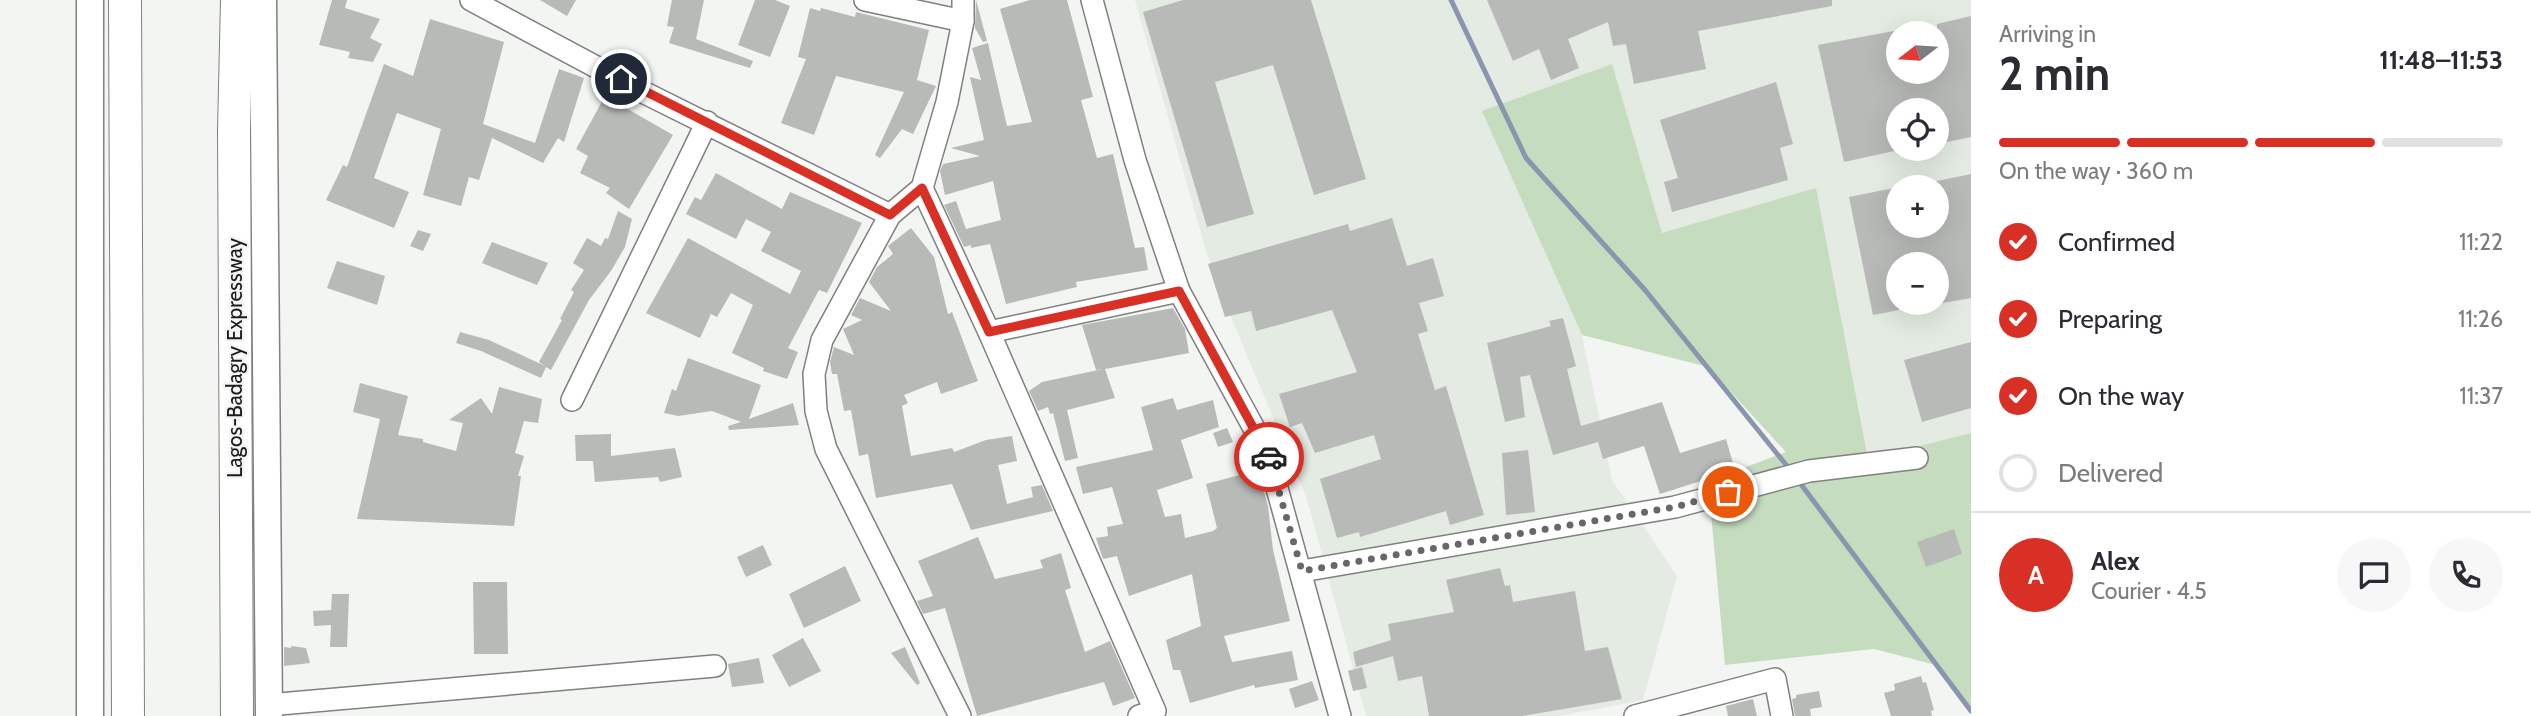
<!DOCTYPE html>
<meta charset="utf-8">
<style>
:root{--surface:#fff;--page:#f7f7f7;--text:#2b2b33;--muted:#7c7c81;--line:#e1e1e2;--accent:#d93025}
body{margin:0;font-family:Cabin,sans-serif;background:var(--page);color:var(--text);height:100vh;display:flex;flex-direction:column;font-size:26px;white-space:nowrap}
*{box-sizing:border-box;margin:0}
p{font-size:23px;color:var(--muted)}
.icon{flex:none;width:38px;height:38px;fill:none;stroke:currentColor;stroke-width:2;stroke-linecap:round;stroke-linejoin:round}
.map{position:relative;flex:1;overflow:hidden}
.panel{display:flex;flex-direction:column;background:var(--surface);width:560px}
.panel>*{flex:none}
.needle{width:46px;rotate:253deg}
.buttons{position:absolute;left:1886px;top:21px;display:grid;gap:14px}
.buttons a{display:grid;place-items:center;width:63px;height:63px;border-radius:50%;background:var(--surface);box-shadow:0 7px 28px #0002;font-size:35px}
.pin{position:absolute;display:grid;place-items:center;width:60px;height:60px;color:#fff;margin:-30px;border:4px solid #fff;border-radius:50%;box-shadow:0 2px 7px #0007}
.courier{position:absolute;display:grid;place-items:center;width:70px;height:70px;margin:-35px;border:5px solid #d93025;border-radius:50%;background:#fff;color:#222;box-shadow:0 2px 9px #0007}
.head em{font-style:normal;font-weight:800}
.head div{display:flex;flex-direction:column-reverse}
.head{display:flex;align-items:center;justify-content:space-between;height:119px;padding:0 28px}
h1{font-size:46px;font-weight:800;line-height:52px}
.bar{display:grid;grid-template-columns:repeat(4,1fr);gap:10px 7px;align-content:center;height:84px;padding:0 28px}
.bar i{height:9px;border-radius:5px;background:var(--line)}
.bar .active{background:var(--accent)}
.bar p{grid-column:span 4}
.line{display:flex;align-items:center;gap:18px;padding:0 28px;border-top:2px solid var(--line)}
.line div{flex:1}
.round{display:grid;place-items:center;flex:none;width:74px;height:74px;border-radius:37px;background:var(--page)}
ol{padding:0 28px;list-style:none}
li{display:flex;align-items:center;gap:21px;height:77px}
li p{margin-inline-start:auto}
li .icon{padding:7px;border-radius:50%;background:var(--accent);color:#fff;stroke-width:4}
li:last-child{color:var(--muted)}
li i{width:38px;height:38px;border:4px solid var(--line);border-radius:50%}
main{display:flex;flex:1;min-height:0}
.map>svg:first-child{display:block}
.built{fill:#e3ebe2;fill-rule:evenodd}
.green{fill:#c5dcbf}
.lines{fill:none;stroke-linecap:round;stroke-linejoin:round}
.stream{stroke:#8996ad;stroke-width:5}
.building{fill:#b8bab7}
.minor-casing{stroke:#7f817e;stroke-width:24}
.major-casing{stroke:#7f817e;stroke-width:29}
.highway-casing{stroke:#7f817e;stroke-width:34}
.minor{stroke:#fff;stroke-width:21}
.major{stroke:#fff;stroke-width:26}
.highway{stroke:#fff;stroke-width:32}
.done{stroke:#666766;stroke-width:7;stroke-dasharray:0 12.6}
.route{stroke:#d93025;stroke-width:9}
.labels{text-anchor:middle;stroke-width:5;stroke-linejoin:round;paint-order:stroke}
.street-label{font-size:21px;fill:#1a1b1a;stroke:#f3f5f3}
</style>
<main>
<div class="map">
<svg width="1971" height="716" viewBox="0 0 1971 716">
<rect width="100%" height="100%" fill="#f3f5f3"/>
<path class="built" d="M1135 0H1971V433L1868 459 1662 233 1612 65 1483 111 1582 335 1612 480 1677 576 1643 700 1559 716H1366L1306 496 1228 310 1205 248ZM1899 33H1937V72H1899ZM1899 110H1937V149H1899ZM1899 187H1937V226H1899ZM1899 264H1937V303H1899Z"/>
<path class="green" d="M1612 64 1662 233 1816 188 1868 459 1971 433V713L1936 665 1874 649 1725 665 1708 481 1786 452 1708 367 1582 335 1482 111Z"/>
<g class="lines">
<g class="stream">
<path d="M1451 0 1526 158 1645 290 1791 471"/>
<path d="M1797 479 1971 711"/>
</g>
</g>
<g class="building">
<path d="M332 0H347L345 8 380 19 370 38 382 44 373 62 348 58 350 52 319 45Z"/>
<path d="M540 0H576L567 16Z"/>
<path d="M672 0H704L696 39 753 61 750 68 669 43 674 27 667 26Z"/>
<path d="M755 0H775L790 6 770 57 738 45Z"/>
<path d="M976 0 987 41 983 42 975 28Z"/>
<path d="M1030 0H1067L1093 97 1081 100 1097 158 1113 154 1135 248 1144 247 1148 270 1076 282 1077 287 1006 304 990 244 971 248V245L964 247 944 205 956 201 966 229 1001 220 993 181 945 195 940 171 943 164 980 156 951 148 984 140 970 77 981 80 972 48 988 43 1007 126 1032 122 1000 9Z"/>
<path d="M1183 0H1311L1366 179 1314 195 1273 65 1215 82 1254 214 1207 227 1143 12Z"/>
<path d="M1487 0H1832V6L1698 31 1706 69 1634 84 1626 44 1613 46 1608 22 1568 39 1579 68 1551 80 1539 49 1513 61Z"/>
<path d="M810 8 820 11 821 8 855 17 856 12 929 30 917 80 936 86 913 134 902 129 880 158 875 155 904 92 836 76 814 135 781 123 806 59 798 57Z"/>
<path d="M1971 16V137L1937 144V110H1899V150L1844 162 1818 45 1899 30V72H1937V24Z"/>
<path d="M430 19 504 42 483 124 535 143 559 69 584 78 564 142 558 138 543 163 492 138 479 180 469 177 461 206 423 195 441 129 397 113 374 178 409 192 394 228 326 200 343 165 347 167 384 64 413 76Z"/>
<path d="M1776 82 1793 144 1780 148 1788 180 1672 212 1664 182 1678 178 1660 120Z"/>
<path d="M605 96 673 135 629 209 606 193 610 188 580 173 588 156 576 149Z"/>
<path d="M716 173 782 209 790 192 862 223 827 293 819 290 788 348 798 352 787 379 763 371 764 368 732 353 753 305 731 293 717 317 711 314 700 338 646 313 688 238 790 294 801 271 761 251 771 232 746 219 736 239 686 214 695 197 701 200Z"/>
<path d="M1971 174V298L1937 304V264H1899V310L1873 315 1849 197 1899 187V226H1937V181Z"/>
<path d="M618 211 632 219 625 247 611 271 589 300 551 370 546 367 541 378 481 351 456 343 460 332 489 340 545 366 539 362 562 320 560 319 574 292 571 290 584 270 573 263 587 238 601 246 605 238 608 239Z"/>
<path d="M1392 218 1407 266 1433 258 1444 296 1419 303 1428 331 1418 334 1435 390 1446 386 1484 515 1450 525 1446 511 1360 537 1359 532 1337 538 1320 479 1381 459 1374 435 1315 453 1302 423 1290 427 1279 394 1357 372 1332 310 1256 331 1251 311 1225 317 1208 264 1348 224 1350 231Z"/>
<path d="M911 228 934 257 948 314 952 312 978 381 941 394 937 382 904 395 908 403 902 406 911 456 952 448 954 452 986 440 1012 436 1017 461 998 465 1007 504 1033 497 1031 487 1042 485 1053 511 971 530 952 484 876 498 868 454 859 456 851 410 844 411 837 374H832L830 362 834 347 854 355 843 329 862 320 851 315 860 298 891 311 869 282 877 267 893 254 888 246Z"/>
<path d="M418 230 431 234 423 251 410 246Z"/>
<path d="M492 242 548 263 537 285 482 263Z"/>
<path d="M337 261 385 276 377 305 327 288Z"/>
<path d="M1173 308 1185 329 1189 353 1105 369 1115 398 1067 410 1078 458 1065 461 1053 413 1050 414 1048 407 1038 411 1029 391 1042 382 1103 369 1096 370 1082 325Z"/>
<path d="M1563 318 1576 366 1567 369 1581 426 1662 402 1680 453 1726 439 1735 470 1660 494 1644 446 1603 459 1598 442 1553 455 1530 375 1520 377 1525 417 1505 422 1487 343 1551 326 1549 321Z"/>
<path d="M1971 342V408L1922 422 1904 360Z"/>
<path d="M688 358 761 385 749 419 793 403 799 425 729 430 728 426 741 422 712 411 678 416 664 413 672 389 676 391Z"/>
<path d="M360 383 408 396 398 435 423 439V442L456 451 463 423 449 420 481 398 492 414 499 387 542 399 538 423 524 421 515 453 524 456 518 476H521L514 526 357 519 380 419 353 412Z"/>
<path d="M1173 398 1177 410 1213 400 1219 427 1181 440 1193 478 1157 490 1165 517 1181 514 1185 538 1213 531 1217 528 1206 484 1258 470 1268 506 1273 550 1290 621 1224 636 1232 662 1292 651 1298 680 1255 688 1254 685 1190 703 1180 670H1173L1166 640 1201 626 1192 574 1129 596 1117 556 1103 559 1096 538 1108 536 1107 527 1123 524 1112 487 1083 494 1076 467 1153 450 1141 407Z"/>
<path d="M1227 428 1233 442 1218 447 1213 433Z"/>
<path d="M611 434V456L675 448 682 477 660 482 658 477 595 482 593 461H576L575 435Z"/>
<path d="M1528 450 1535 512 1506 515 1502 453Z"/>
<path d="M1954 529 1962 554 1926 567 1917 542Z"/>
<path d="M978 537 995 579 1043 568 1040 560 1061 553 1071 588 1065 590 1085 652 1110 641 1135 698 1113 706 1104 682 977 716 945 608 923 614 917 601 933 596 918 561Z"/>
<path d="M763 545 772 565 746 577 737 557Z"/>
<path d="M845 566 861 601 804 628 789 594Z"/>
<path d="M1500 568 1505 586 1510 585 1513 602 1575 591 1585 651 1608 647 1622 699 1522 716H1429L1422 676 1398 681 1393 656 1356 667 1353 652 1391 640 1388 624 1454 612 1446 580Z"/>
<path d="M473 582H507L508 654H474Z"/>
<path d="M332 594H349L347 647H330L331 625 314 626 313 611 331 610Z"/>
<path d="M803 638 821 671 789 687 772 655Z"/>
<path d="M291 646 306 648 310 663 284 666V647L291 648Z"/>
<path d="M905 647 920 683 917 685 891 653Z"/>
<path d="M759 658 764 683 732 687 728 664Z"/>
<path d="M1362 667 1367 688 1353 691 1348 671Z"/>
<path d="M1921 676 1923 683 1926 682 1934 710 1931 711 1932 716H1891L1884 693 1895 690 1894 684Z"/>
<path d="M1312 681 1319 700 1295 708 1289 689Z"/>
<path d="M1819 691 1822 707 1810 709 1811 716H1795L1792 699 1796 698V695Z"/>
<path d="M1753 699 1757 716H1728L1726 706Z"/>
</g>
<g class="lines">
<defs>
<g id="minor">
<path d="M471 0 643 92 890 215"/>
<path d="M865 0 963 21"/>
<path d="M1092 0 1135 160 1179 291 1267 452 1340 716"/>
<path d="M922 188 989 332 1155 711 1139 716"/>
<path d="M989 332 1179 291"/>
<path d="M572 400 707 122"/>
<path d="M1302 571 1675 507 1809 471 1917 458"/>
<path d="M268 705 715 666"/>
<path d="M960 716 826 449 816 411 814 374 822 340 890 215 922 188 947 102 963 21V0"/>
<path d="M1635 716 1775 679 1782 716"/>
</g>
<g id="major">
<path d="M263 0 269 716"/>
<path d="M90 716V0"/>
</g>
<g id="highway">
<path d="M125 0 128 716"/>
<path d="M237 0 234 131 237 716"/>
</g>
</defs>
<use href="#minor" class="minor-casing"/>
<use href="#major" class="major-casing"/>
<use href="#highway" class="highway-casing"/>
<use href="#minor" class="minor"/>
<use href="#major" class="major"/>
<use href="#highway" class="highway"/>
</g>
<g class="lines">
<path class="done" d="M1269 457 1302 571 1675 507 1728 492"/>
<path class="route" d="M621 79 890 215 922 188 989 332 1179 291 1269 457"/>
</g>
<g class="labels">
<g class="street-label">
<text transform="translate(235 358) rotate(-90)" y="7">Lagos-Badagry Expressway</text>
</g>
</g>
</svg>
<div class="buttons">
<a><svg class="needle" viewBox="-14 -14 28 28"><path d="M0-13l5 13h-10z" fill="#e53935"/><path d="M0 13l5-13h-10z" fill="#7c7c81"/></svg></a>
<a><svg class="icon" aria-label="locate" viewBox="0 0 24 24"><circle cx="12" cy="12" r="6"/><path d="M12 2v4M12 18v4M2 12h4M18 12h4"/></svg></a>
<a>+</a>
<a>−</a>
</div>
<div class="pin" style="left:1728px;top:492px;background:#ea580c"><svg class="icon" aria-label="bag" viewBox="0 0 24 24"><path d="M5 8h14l-1 12H6zM9 8a3 3 0 0 1 6 0"/></svg></div>
<div class="pin" style="left:621px;top:79px;background:#1f2937"><svg class="icon" aria-label="home" viewBox="0 0 24 24"><path d="M3 11l9-7 9 7M6 9v11h12V9"/></svg></div>
<div class="courier" style="left:1269px;top:457px"><svg class="icon" aria-label="car" viewBox="0 0 24 24"><path d="M5 17H2v-5l4-1 3-4h7l3 4 3 1v5h-3M9 17h6M6 11h13"/><circle cx="7" cy="17" r="2"/><circle cx="17" cy="17" r="2"/></svg></div>
</div>
<section class="panel">
<div class="head"><div><h1>2 min</h1><p>Arriving in</p></div><em>11:48–11:53</em></div>
<div class="bar"><i class="active"></i><i class="active"></i><i class="active"></i><i></i><p>On the way · 360 m</p></div>
<ol>
<li><svg class="icon" aria-label="check" viewBox="0 0 24 24"><path d="M5 12l5 5 9-10"/></svg>Confirmed<p>11:22</p></li>
<li><svg class="icon" aria-label="check" viewBox="0 0 24 24"><path d="M5 12l5 5 9-10"/></svg>Preparing<p>11:26</p></li>
<li><svg class="icon" aria-label="check" viewBox="0 0 24 24"><path d="M5 12l5 5 9-10"/></svg>On the way<p>11:37</p></li>
<li><i></i>Delivered</li>
</ol>
<div class="line" style="height:126px"><b class="round" style="background:var(--accent);color:#fff">A</b><div><b>Alex</b><p>Courier · 4.5</p></div><a class="round"><svg class="icon" aria-label="chat" viewBox="0 0 24 24"><path d="M4 5h16v11H9l-5 4z"/></svg></a><a class="round"><svg class="icon" aria-label="phone" viewBox="0 0 24 24"><path d="M5 4h4l2 5-3 2q2 4 5 5l2-3 5 2v4C11 20 4 13 5 4z"/></svg></a></div>
</section>
</main>
